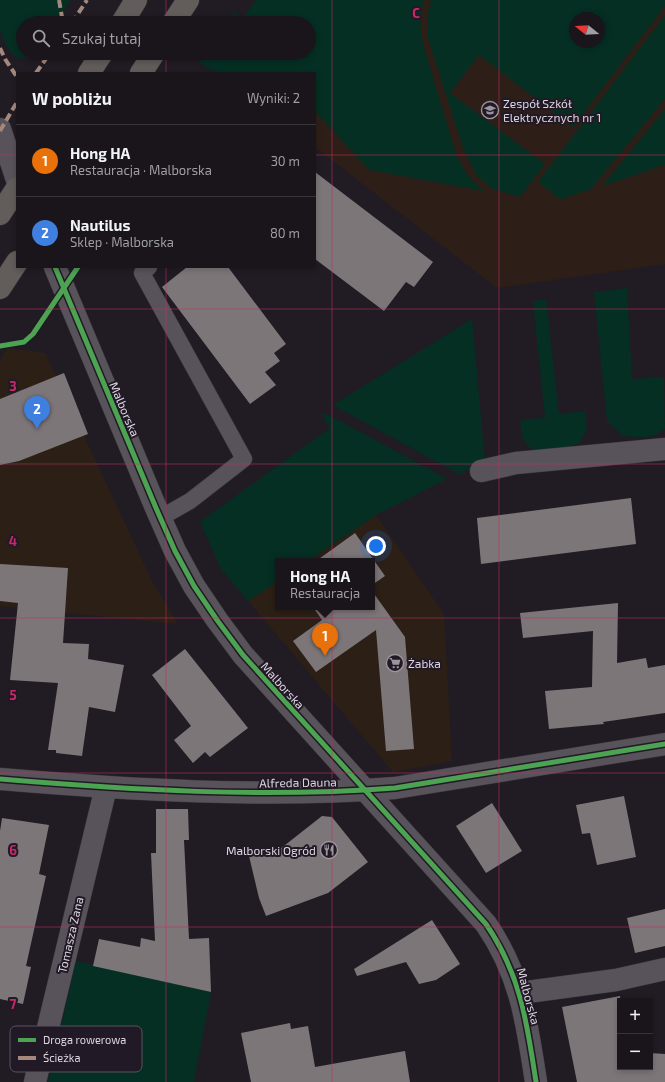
<!DOCTYPE html>
<html lang="pl">
<head>
<meta charset="utf-8">
<style>
	:root { --surface:#19151a; --page:#221e23; --text:#f1f3f6; --muted:#9f9fa2; --line:#373439; --accent:#8c9099 }
	body { margin:0; font-family:"Exo 2",sans-serif; background:var(--page); color:var(--text) }
	.controls { position:absolute; right:12px; bottom:12px; display:grid; overflow:hidden; border-radius:0px; box-shadow:0 2px 6px #0003 }
	.controls button { width:36px; height:36px; display:grid; place-items:center; padding:0; border:0; border-bottom:1px solid var(--line); background:var(--surface); color:var(--text); font:20px sans-serif }
	.compass { position:absolute; left:569px; top:12px; width:36px; height:36px; border-radius:50%; background:var(--surface); box-shadow:0 2px 6px #0003; rotate:288deg }
	.you { position:absolute; left:376px; top:546px; width:14px; height:14px; margin:-10px; border:3px solid #fff; border-radius:50%; background:#1a73e8; box-shadow:0 0 0 6px #1a73e833 }
	.badge { display:grid; place-items:center; width:26px; height:26px; border-radius:50%; background:var(--accent); color:#fff; font-size:13px; font-weight:700 }
	.pin { position:absolute; translate:-50% -33px; filter:drop-shadow(0 1px 2px #0008) }
	.pin::after { content:''; position:absolute; top:21px; width:14px; height:12px; background:inherit; clip-path:polygon(0 0,100% 0,50% 100%) }
	.popup { position:absolute; left:275px; top:558px; width:100px; height:52px; box-sizing:border-box; display:grid; place-content:center; border-radius:0px; background:var(--surface); filter:drop-shadow(0 1px 3px #0005); font-size:13px; white-space:nowrap; color:var(--muted) }
	.popup b { font-size:15px; color:var(--text) }
	.popup::after { content:''; position:absolute; left:50%; top:100%; margin-left:-8px; border:8px solid transparent; border-top-color:var(--surface) }
	.list { margin:0; padding:0; list-style:none }
	h2 { display:flex; justify-content:space-between; align-items:center; height:52px; margin:0; padding:0 16px; font-size:17px }
	h2 small { font-size:13px; font-weight:400; color:var(--muted) }
	.list li { display:grid; grid-template-columns:26px 1fr auto; gap:12px; align-items:center; box-sizing:border-box; height:72px; padding:0 16px; border-top:1px solid var(--line) }
	.list b { display:block; font-size:15px; white-space:nowrap }
	.list p { margin:0; font-size:13px; white-space:nowrap; color:var(--muted) }
	.list em { font-size:13px; font-style:normal; color:var(--muted) }
	.icon { flex:none; width:22px; height:22px; fill:none; stroke:currentColor; stroke-width:2; stroke-linecap:round; stroke-linejoin:round }
	.map { position:relative; flex:none; width:665px; height:1082px; overflow:hidden }
	.search { position:absolute; background:var(--surface); box-shadow:0 2px 6px #0003; left:16px; top:16px; width:300px; height:44px; display:flex; align-items:center; gap:10px; box-sizing:border-box; padding:0 14px; border-radius:22px; color:var(--muted); font-size:15px }
	.panel { position:absolute; background:var(--surface); box-shadow:0 2px 6px #0003; left:16px; top:72px; width:300px; height:196px; border-radius:0px }
	.map>svg:first-child { display:block }
	.commercial { fill:#2c2016 }
	.education { fill:#2d1f18; fill-rule:evenodd }
	.green { fill:#052f22; fill-rule:evenodd }
	.building { fill:#7d7679 }
	.lines { fill:none; stroke-linecap:round; stroke-linejoin:round }
	.service-casing { stroke:#3c393e; stroke-width:17 }
	.minor-casing { stroke:#3c393e; stroke-width:23 }
	.tertiary-casing { stroke:#3c393e; stroke-width:23 }
	.primary-casing { stroke:#3c393e; stroke-width:23 }
	.service { stroke:#58535a; stroke-width:16 }
	.minor { stroke:#58535a; stroke-width:22 }
	.tertiary { stroke:#58535a; stroke-width:22 }
	.primary { stroke:#625c5a; stroke-width:22 }
	.quiet { stroke:#a5887d; stroke-width:4; stroke-dasharray:8 4; stroke-linecap:butt }
	.cycleway-casing { stroke:#221926; stroke-width:8 }
	.cycleway { stroke:#4ca352; stroke-width:5 }
	.grid { fill:none; stroke:#c52b68; stroke-width:1; stroke-opacity:0.55 }
	.labels { text-anchor:middle; dominant-baseline:central; stroke-width:4; stroke-linejoin:round; paint-order:stroke }
	.poi-label { font-size:12px; fill:#ddd7e0; stroke:#221926; text-anchor:start }
	.street-label { font-size:12px; fill:#ddd7e0; stroke:#221926 }
	.key { fill:#221926; stroke:#5a525e; stroke-width:1 }
	.key-label { font-size:11px; fill:#ddd7e0 }
	.grid-label { font-size:13px; text-anchor:middle; font-weight:bold; fill:#c52b68; stroke:#221926; stroke-width:4; stroke-linejoin:round; paint-order:stroke }
</style>
</head>
<body>
<div class="map">
<svg width="665" height="1082" viewBox="0 0 665 1082">
	<rect width="100%" height="100%" fill="#211c23"/>
	<!-- commercial -->
	<g class="commercial">
		<polygon points="8,348 45,353 153,583 178,624 0,606 0,360"/>
		<polygon points="376,515 444,614 452,761 393,772 248,601 278,581 278,607 372,607 372,561 308,561"/>
	</g>
	<!-- education -->
	<path class="education" d="M292 0H665V264L497 288 315 147V73H238L253 53H309V23ZM575 18H599V42H575Z"/>
	<!-- green -->
	<g class="green">
		<path d="M0 0H71L55 23H23V53H34C17 70 3 44 0 29 0 20 0 9 0 0Z"/>
		<path d="M256 0H424L420 19 422 40 445 118 457 157 470 178 484 191 369 170 315 111V73H246C229 69 217 77 200 63L206 53H309V23H226L234 12 243 18Z"/>
		<path d="M431 0H665V6L573 127 479 55 450 93 545 164 520 197 493 189 477 176 464 151 428 38 427 19ZM575 18H599V42H575Z"/>
		<polygon points="665,15 665,99 591,189 562,199 557,198 557,197 538,182"/>
		<polygon points="665,109 665,165 602,186"/>
		<path d="M627 288 632 379 664 377 665 428C655 440 638 437 623 436L607 421 594 292Z"/>
		<path d="M546 299 559 414 585 411 587 428 580 443C564 450 536 459 525 442 521 437 521 427 520 421L545 417 533 301Z"/>
		<polygon points="472,319 485,461 459,474 333,405"/>
		<polygon points="321,414 329,415 447,479 376,515 308,561 278,561 278,581 248,601 221,569 200,522 330,428"/>
		<polygon points="76,961 211,992 194,1082 48,1082"/>
	</g>
	<!-- building -->
	<g class="building">
		<polygon points="315,172 433,262 414,287 406,282 384,311 315,259"/>
		<polygon points="187,267 228,267 286,344 274,353 280,361 265,372 276,385 250,404 162,287"/>
		<polygon points="64,373 88,434 19,461 0,465 0,399"/>
		<polygon points="631,498 636,544 481,564 477,518"/>
		<polygon points="355,533 385,576 372,585 372,561 316,561"/>
		<polygon points="0,564 68,568 63,643 89,644 88,659 124,665 115,712 89,707 82,756 56,753 56,750 48,750 58,683 10,680 18,603 0,601"/>
		<polygon points="372,591 405,637 414,749 386,751 376,630 316,672 293,641 322,620 313,607 372,607"/>
		<polygon points="618,603 617,663 646,658 648,668 665,665 665,713 603,722 604,724 549,729 545,691 592,687 593,631 523,638 520,613"/>
		<polygon points="185,649 248,728 210,757 205,752 193,763 174,740 191,726 152,675"/>
		<polygon points="624,796 636,857 597,865 590,833 582,834 576,805"/>
		<polygon points="492,803 522,851 486,873 456,826"/>
		<polygon points="156,809 188,809 189,840 184,840 189,939 209,938 211,992 93,966 99,939 140,947 141,938 155,941 151,853 156,853"/>
		<polygon points="322,816 332,817 368,862 328,893 266,916 259,898 249,856 280,849"/>
		<polygon points="2,818 49,825 39,874 46,876 26,966 31,967 23,1004 0,999 0,831"/>
		<polygon points="665,909 665,946 635,953 627,918"/>
		<polygon points="432,920 460,964 436,980 419,984 406,962 357,976 354,969"/>
		<polygon points="620,996 620,1067 650,1067 650,1053 665,1054 665,1082 577,1082 562,1007"/>
		<polygon points="290,1023 291,1029 308,1026 315,1067 405,1051 410,1082 251,1082 241,1033"/>
	</g>
	<g class="lines">
		<!-- service casing -->
		<g class="service-casing">
			<polyline id="service" points="149,267 142,273 244,459 190,501 160,518"/>
		</g>
		<!-- minor casing -->
		<g class="minor-casing">
			<g id="minor">
				<polyline points="481,471 516,463 665,449"/>
				<path d="M0 779C131 790 263 798 395 788L665 744"/>
				<polyline points="520,993 616,980 665,969"/>
				<polyline points="35,1082 106,787"/>
			</g>
		</g>
		<!-- tertiary casing -->
		<g class="tertiary-casing">
			<g id="tertiary">
				<polyline points="0,129 17,180"/>
				<path d="M55 267 156 508 175 551 194 586 217 620 243 655 486 924C521 975 527 1023 536 1082"/>
			</g>
		</g>
		<!-- primary casing -->
		<g class="primary-casing">
			<g id="primary">
				<polyline points="122,23 136,0"/>
				<polyline points="173,23 188,0"/>
				<polyline points="89,73 102,53"/>
				<polyline points="141,73 154,53"/>
				<polyline points="0,214 17,188"/>
				<polyline points="0,288 17,262"/>
			</g>
		</g>
		<!-- service -->
		<use href="#service" class="service"/>
		<!-- minor -->
		<use href="#minor" class="minor"/>
		<!-- tertiary -->
		<use href="#tertiary" class="tertiary"/>
		<!-- primary -->
		<use href="#primary" class="primary"/>
		<!-- quiet -->
		<g class="quiet">
			<polyline points="59,0 63,23"/>
			<polyline points="72,23 87,0"/>
			<polyline points="0,48 5,59 17,77"/>
			<polyline points="36,73 50,53"/>
			<polyline points="0,131 17,102"/>
		</g>
		<!-- cycleway casing -->
		<g class="cycleway-casing">
			<g id="cycleway">
				<path d="M55 267 156 508 175 551 194 586 217 620 243 655 486 924C521 975 527 1023 536 1082"/>
				<polyline points="0,346 24,342 33,334 78,267"/>
				<path d="M0 779C131 790 263 798 395 788L665 744"/>
			</g>
		</g>
		<!-- cycleway -->
		<use href="#cycleway" class="cycleway"/>
	</g>
	<!-- grid -->
	<path class="grid" d="M166 0V23M332 0V1082M499 0V1082M166 53V73M0 155H17M315 155H665M166 267V1082M0 309H665M0 464H665M0 618H665M0 773H665M0 927H665"/>
	<!-- icons -->
	<defs>
		<g id="school-ring" transform="scale(0.9)"><circle r="9.5" fill="#221926" stroke="#9b969e" stroke-width="1.5"/><path d="M0-5L7-2L0 1L-7-2ZM-4 1L0 2.5L4 1V4Q0 6-4 4Z" fill="#9b969e"/></g>
		<g id="supermarket-ring" transform="scale(0.9)"><circle r="9.5" fill="#221926" stroke="#9b969e" stroke-width="1.5"/><path d="M-6-5.5h2.5l.6 2H6L4.5 2H-2.5L-4.4-4H-6ZM-1.5 3.2a1.3 1.3 0 1 0 .1 0ZM3 3.2a1.3 1.3 0 1 0 .1 0Z" fill="#9b969e"/></g>
		<g id="restaurant-ring" transform="scale(0.9)"><circle r="9.5" fill="#221926" stroke="#9b969e" stroke-width="1.5"/><path d="M-5-6h1v4h1v-4h1v4h1v-4h1v5L-1.5 .5V6h-2V.5L-5-1ZM5-6V6H3V1.5H1.5Q1.5-4 5-6Z" fill="#9b969e"/></g>
	</defs>
	<g fill-rule="evenodd">
		<use href="#school-ring" x="490" y="110"/>
		<use href="#supermarket-ring" x="395" y="663"/>
		<use href="#restaurant-ring" x="329" y="850"/>
	</g>
	<g class="labels">
		<!-- poi labels -->
		<g class="poi-label">
			<text x="503" y="103">Zespół Szkół<tspan x="503" dy="14">Elektrycznych nr 1</tspan></text>
			<text x="408" y="663">Żabka</text>
			<text x="316" y="850" text-anchor="end">Malborski Ogród</text>
		</g>
		<!-- street labels -->
		<g class="street-label">
			<text transform="translate(125 409) rotate(67)">Malborska</text>
			<text transform="translate(283 685) rotate(48)">Malborska</text>
			<text transform="translate(298 782) rotate(-1)">Alfreda Dauna</text>
			<text transform="translate(70 935) rotate(-77)">Tomasza Zana</text>
			<text transform="translate(529 996) rotate(75)">Malborska</text>
		</g>
	</g>
	<!-- legend -->
	<rect x="10" y="1026" width="132" height="46" rx="6" class="key"/>
	<rect x="18" y="1038" width="18" height="4" fill="#4ca352"/>
	<rect x="18" y="1056" width="18" height="4" fill="#a5887d"/>
	<g class="key-label">
		<text x="43" y="1044">Droga rowerowa</text>
		<text x="43" y="1062">Ścieżka</text>
	</g>
	<g class="grid-label">
		<text x="416" y="18">C</text>
		<text x="13" y="391">3</text>
		<text x="13" y="546">4</text>
		<text x="13" y="700">5</text>
		<text x="13" y="855">6</text>
		<text x="13" y="1009">7</text>
	</g>
</svg>
<div class="controls">
<button>+</button>
<button>−</button>
</div>
<svg class="compass" viewBox="-18 -18 36 36"><path d="M0-13l5 13h-10z" fill="#e53935"/><path d="M0 13l5-13h-10z" fill="#9f9fa2"/></svg>
<div class="you"></div>
<div class="pin badge" style="left:325px;top:656px;background:#e8710a">1</div>
<div class="popup"><b>Hong HA</b>Restauracja</div>
<div class="pin badge" style="left:37px;top:429px;background:#3f7fe0">2</div>
<div class="search"><svg class="icon" aria-label="search" viewBox="0 0 24 24"><circle cx="10" cy="10" r="6"/><path d="M15 15l6 6"/></svg>Szukaj tutaj</div>
<section class="panel">
<h2>W pobliżu<small>Wyniki: 2</small></h2>
<ul class="list">
<li><span class="badge" style="background:#e8710a">1</span><div><b>Hong HA</b><p>Restauracja · Malborska</p></div><em>30 m</em></li>
<li><span class="badge" style="background:#3f7fe0">2</span><div><b>Nautilus</b><p>Sklep · Malborska</p></div><em>80 m</em></li>
</ul>
</section>
</div>
</body>
</html>
